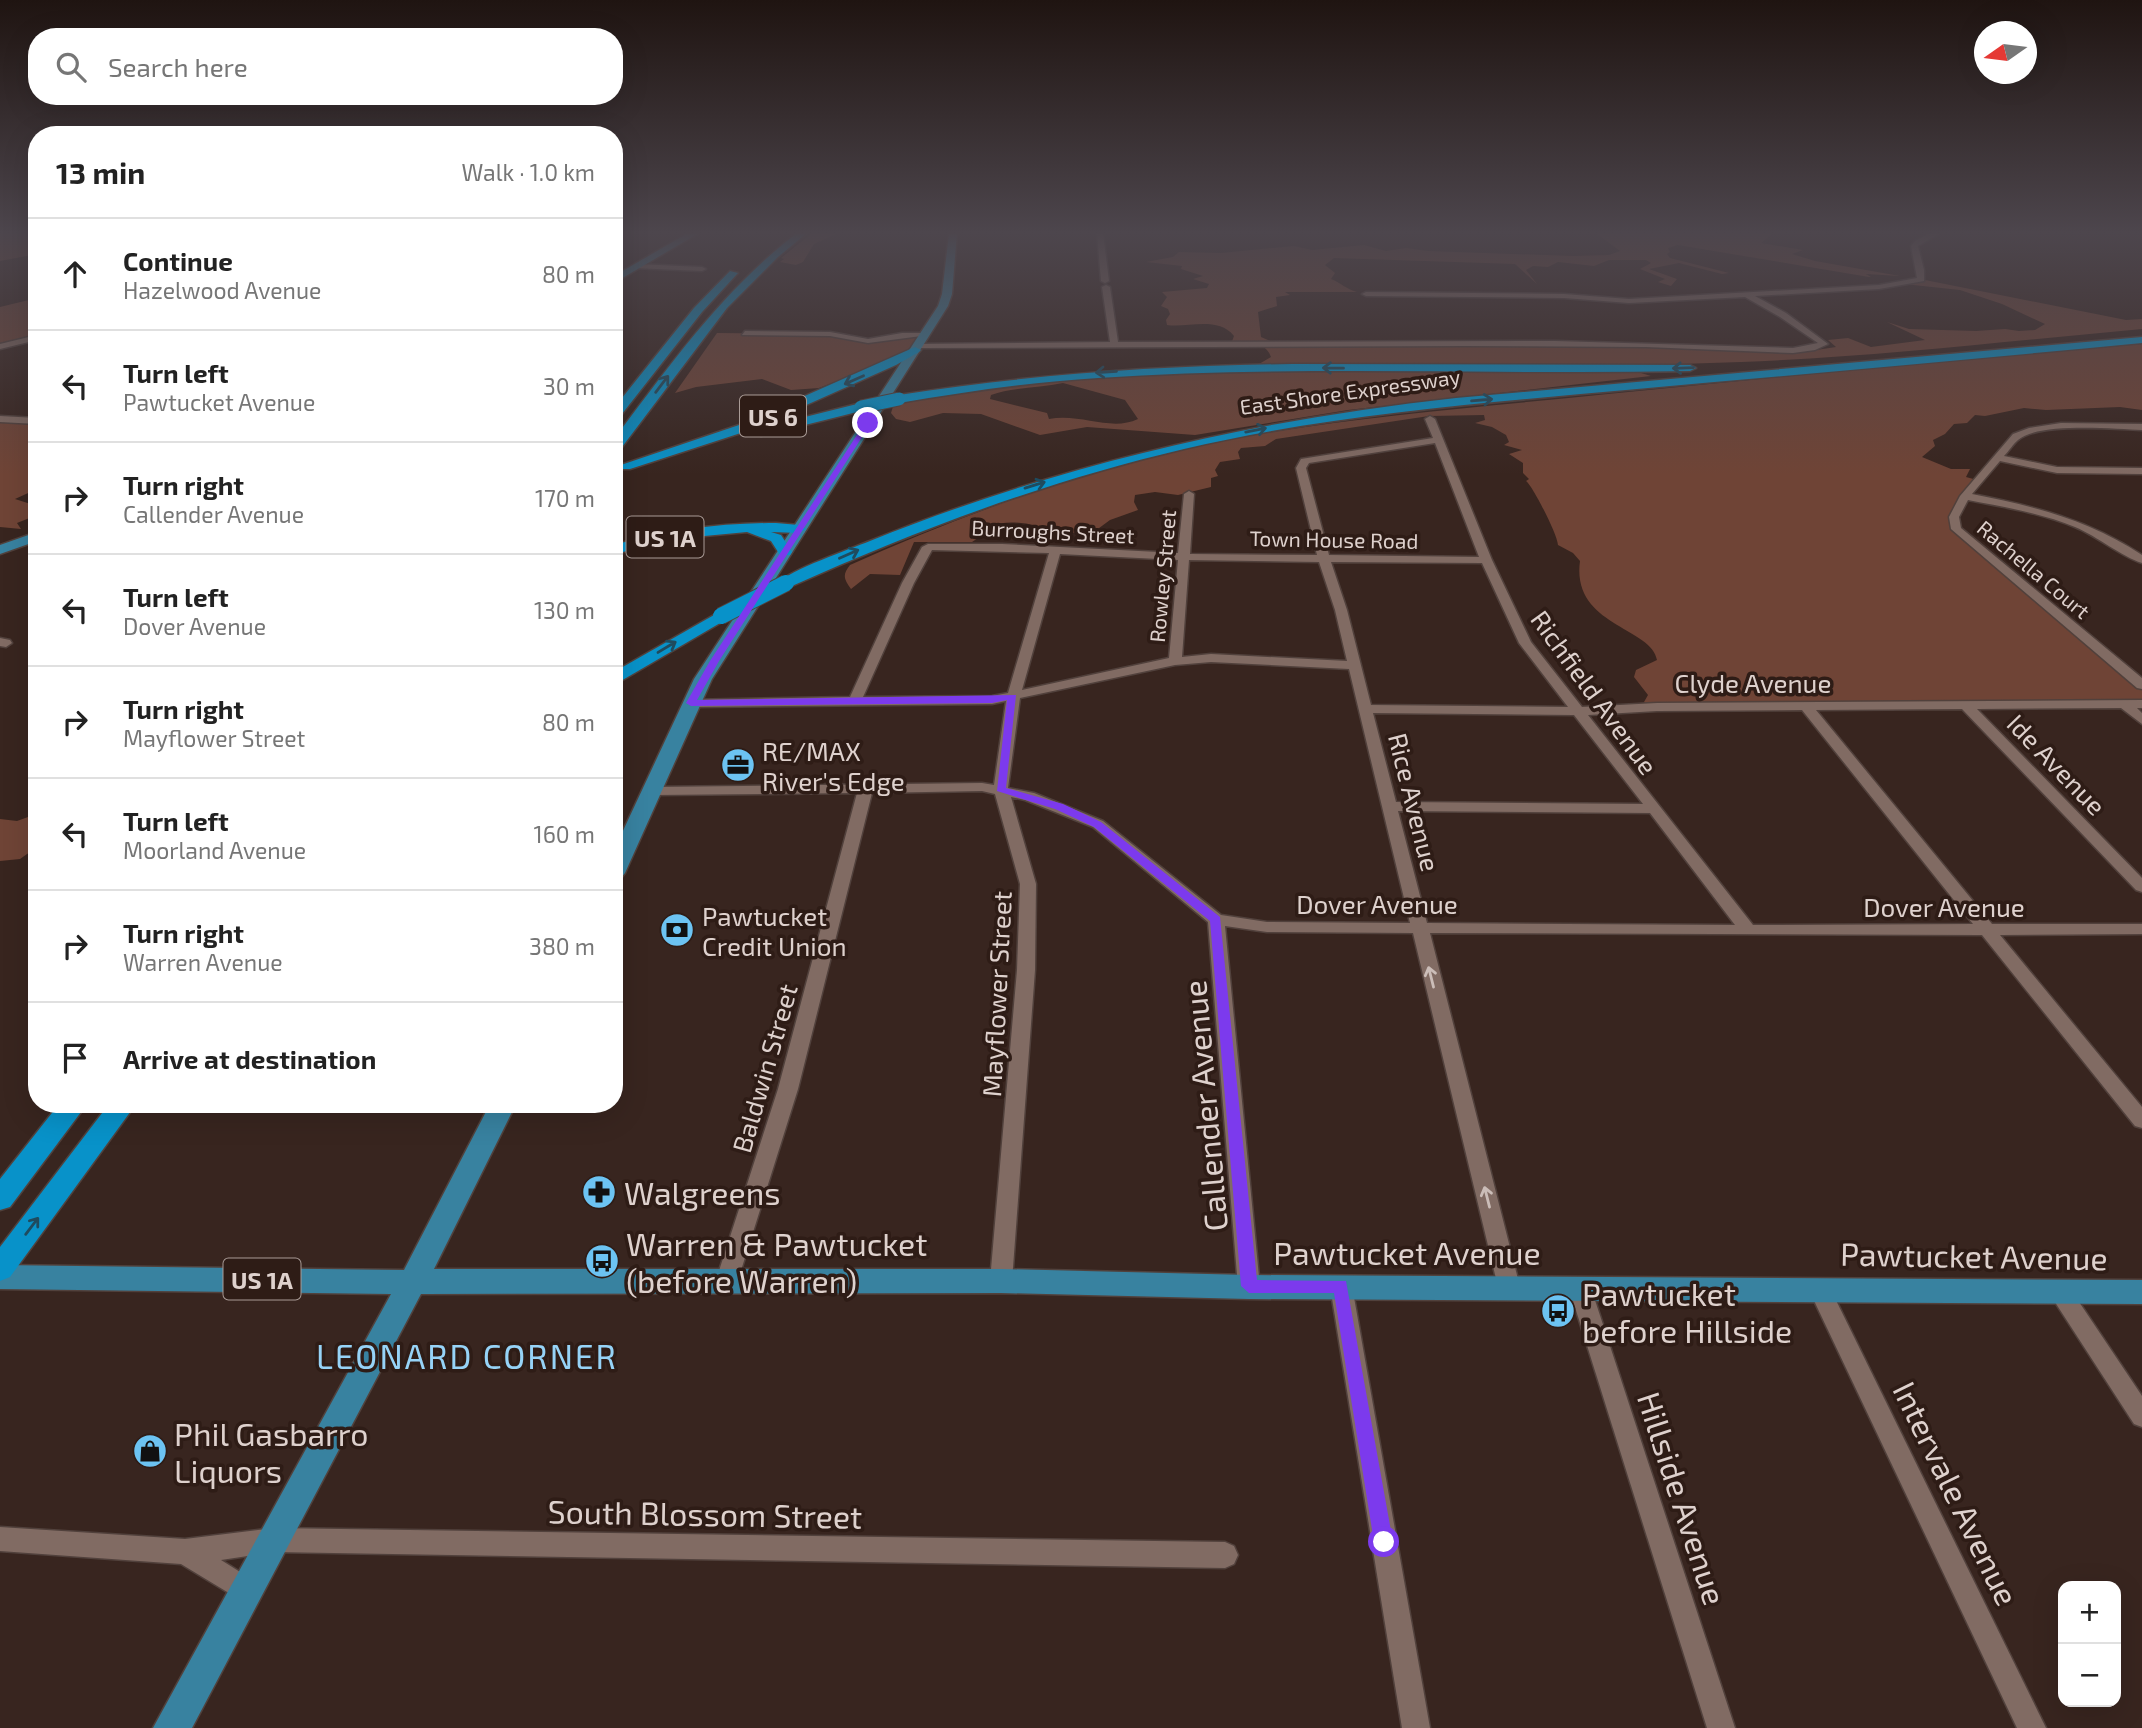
<!DOCTYPE html>
<html lang="en">
<head>
<meta charset="utf-8">
<style>
	:root { --surface:#fff; --page:#f6f6f6; --text:#222; --muted:#767676; --line:#e0e0e0 }
	body { margin:0; font-family:"Exo 2",sans-serif; background:var(--page); color:var(--text) }
	.controls { position:absolute; right:21px; bottom:21px; display:grid; overflow:hidden; border-radius:14px; box-shadow:0 7px 28px #0002 }
	.controls button { width:63px; height:63px; display:grid; place-items:center; padding:0; border:0; border-bottom:2px solid var(--line); background:var(--surface); color:var(--text); font:35px sans-serif }
	.compass { position:absolute; left:1974px; top:21px; width:63px; height:63px; border-radius:50%; background:var(--surface); box-shadow:0 7px 28px #0002; rotate:256deg }
	.stop { position:absolute; width:21px; height:21px; margin:-16px; border:5px solid #7c3aed; border-radius:50%; background:#fff }
	.stop.end { background:#7c3aed; border-color:#fff; box-shadow:0 2px 7px #0008 }
	.list { margin:0; padding:0; list-style:none }
	h2 { display:flex; justify-content:space-between; align-items:center; height:91px; margin:0; padding:0 28px; font-size:30px }
	h2 small { font-size:23px; font-weight:400; color:var(--muted) }
	.list li { display:grid; grid-template-columns:46px 1fr auto; gap:21px; align-items:center; box-sizing:border-box; height:112px; padding:0 28px; border-top:2px solid var(--line) }
	.list b { display:block; font-size:26px; white-space:nowrap }
	.list p { margin:0; font-size:23px; white-space:nowrap; color:var(--muted) }
	.list em { font-size:23px; font-style:normal; color:var(--muted) }
	.icon { flex:none; width:38px; height:38px; fill:none; stroke:currentColor; stroke-width:2; stroke-linecap:round; stroke-linejoin:round }
	.map { position:relative; flex:none; width:2142px; height:1728px; overflow:hidden }
	.search { position:absolute; background:var(--surface); box-shadow:0 7px 28px #0002; left:28px; top:28px; width:595px; height:77px; display:flex; align-items:center; gap:18px; box-sizing:border-box; padding:0 24px; border-radius:28px; color:var(--muted); font-size:26px }
	.panel { position:absolute; background:var(--surface); box-shadow:0 7px 28px #0002; left:28px; top:126px; width:595px; height:987px; border-radius:28px }
	.map>svg:first-child { display:block }
	.green { fill:#6f4436; fill-rule:evenodd }
	.lines { fill:none; stroke-linecap:round; stroke-linejoin:round }
	.minor-casing { stroke:#51413c; stroke-width:3 }
	.major-casing { stroke:#51413c; stroke-width:3 }
	.highway-casing { stroke:#51413c; stroke-width:3 }
	.minor { fill:#816b63; fill-rule:evenodd }
	.major { fill:#3882a0; fill-rule:evenodd }
	.highway { fill:#0892c9; fill-rule:evenodd }
	.highway-bridge-far1-casing { stroke:#51413c; stroke-width:15; stroke-linecap:butt }
	.highway-bridge-casing { stroke:#51413c; stroke-width:18; stroke-linecap:butt }
	.highway-bridge-far1 { stroke:#0892c9; stroke-width:13 }
	.highway-bridge { stroke:#0892c9; stroke-width:16 }
	.oneway { stroke:#1f4b5e }
	.oneway2 { stroke:#cbbdb8 }
	.route { fill:#7c3aed }
	.labels { text-anchor:middle; dominant-baseline:central; stroke-width:7; stroke-linejoin:round; paint-order:stroke }
	.far-street-label { font-size:21px; fill:#ded1cd; stroke:#2e1c16 }
	.shield { fill:#2e1c16; stroke:#a99b96; stroke-width:2 }
	.shield-label { font-size:24px; font-weight:bold; fill:#ded1cd }
	.street-label { font-size:26px; fill:#ded1cd; stroke:#2e1c16 }
	.poi-label { font-size:26px; fill:#ded1cd; stroke:#2e1c16; text-anchor:start }
	.near-street-label { font-size:32px; fill:#ded1cd; stroke:#2e1c16 }
	.near-poi-label { font-size:32px; fill:#ded1cd; stroke:#2e1c16; text-anchor:start }
	.near-neighbourhood-label { font-size:33px; letter-spacing:2px; fill:#96d3f7; stroke:#2e1c16 }
</style>
</head>
<body>
<div class="map">
<svg width="2142" height="1728" viewBox="0 0 2142 1728">
	<rect width="100%" height="100%" fill="#38251f"/>
	<!-- green -->
	<g class="green">
		<polygon points="0,233 37,233 37,254 0,261"/>
		<polygon points="812,233 836,234 814,244 803,262 796,265 780,262 784,259 781,258"/>
		<path d="M1596 233H1773L1761 243 1803 250 1792 254 1815 261 1900 276 1866 274 1871 277H1869L1678 245 1668 248 1670 252 1667 254 1670 258 1729 273 1722 274 1679 263 1649 269 1677 279 1671 286 1658 282 1665 279 1640 269 1651 263 1646 260H1609L1594 266 1558 262 1548 267 1533 266 1526 270 1537 284 1515 264 1334 258 1325 265 1335 273 1331 279C1341 283 1346 289 1357 292H1285L1290 295 1276 297 1277 306 1258 312 1261 337 1277 344 1643 345 1790 354 1836 347 1828 340 1848 338 1871 347 1925 340 1887 322 1909 329 1976 331 2005 329 2019 331 2035 330 2045 324 2002 304 1960 290 1904 284 1920 279 2126 320 2142 319V329C2009 341 1875 357 1741 362 1581 368 1420 365 1259 364L1271 357C1265 340 1247 344 1231 344L1234 336C1218 316 1188 328 1167 325L1166 320 1170 314 1168 309 1161 306 1167 297 1162 292 1207 288 1209 284 1193 279 1203 276 1181 269 1182 266 1146 262 1173 257 1179 252 1221 253 1294 246 1312 250 1364 245 1386 251 1406 248 1428 251 1573 256 1609 255 1620 251Z"/>
		<polygon points="37,298 37,337 4,346 0,343 0,307"/>
		<polygon points="717,333 829,334 868,341 926,335 917,350 819,388 791,390 762,379 696,387 675,393"/>
		<path d="M2142 344V410L2120 407 2046 410 2024 408 1985 416 1975 415 1967 423 1954 424 1945 434 1933 440 1935 446 1922 457 1951 469H1970L1966 477 1977 480 1951 529 2142 686V705L1652 708 1644 702 1648 695 1634 677 1636 670 1657 660C1652 627 1571 626 1580 561L1573 553 1558 545C1557 533 1532 485 1526 481L1529 479 1523 473V463L1509 454 1522 450 1504 445 1509 442 1506 435 1492 427 1475 423 1485 420 1484 415 1429 416 1276 439 1265 446 1241 448 1238 452 1240 459 1220 462 1215 470 1218 476 1211 478V487L1178 495 1155 492 1135 495 1134 502 1138 510 1110 520 1091 534 1076 532 1053 539 1051 532C1034 521 991 517 977 534L978 538 972 542H914L900 575 870 574 851 589C844 579 842 575 850 565 981 506 1124 456 1266 433 1379 414 1494 406 1608 394 1786 376 1964 359 2142 344Z"/>
		<path d="M1302 370 1616 372 1641 373 1651 376 1348 410 1195 435 1087 427 1040 435 981 414 943 413 910 422 896 419 891 413 894 403 1002 385 1127 373ZM1063 383 1125 400 1138 419C1111 432 1081 413 1049 419L1047 413 990 399 991 395C1013 387 1040 388 1063 383Z"/>
		<polygon points="0,420 37,421 37,489 15,499 37,506 37,515 17,523 21,529 0,527"/>
		<polygon points="28,817 37,817 37,847 20,859 0,861 0,819 17,821"/>
	</g>
	<g class="lines">
		<!-- minor casing -->
		<g class="minor-casing">
			<g id="minor">
				<polygon points="1097,233 1103,233 1109,281 1105,283 1101,281"/>
				<polygon points="1930,233 1940,233 1918,246 1924,270 1924,281 1879,289 1755,296 1786,313 1828,344 1815,350 1793,353 1646,347 1464,346 918,348 914,346 918,344 1110,342 1102,287 1106,285 1110,287 1118,342 1555,341 1793,348 1818,343 1780,317 1745,297 1629,303 1564,298 1366,296 1362,294 1366,292 1564,294 1629,299 1879,285 1917,278 1911,246 1915,241"/>
				<polygon points="637,264 702,267 706,269 702,271 634,268"/>
				<polygon points="745,331 830,332 868,339 902,333 925,333 929,335 868,343 830,336 742,335"/>
				<polygon points="37,335 37,340 0,349 0,344"/>
				<polygon points="0,416 37,418 37,424 0,422"/>
				<path d="M1430 416 1435 419 1492 560 1531 642 1582 707 1657 703 2142 700V708H2137L2142 713V724L2121 708 1977 709 2142 878V892L2136 890 1962 709 1816 710 1992 924H2142V934L2000 935 2142 1107V1128L2135 1126 1982 935 1430 933 1520 1287 1517 1293 1509 1296 1501 1293 1498 1287 1413 933 1267 932 1225 926 1260 1287 1257 1293 1249 1296 1241 1293 1238 1287 1208 922 1093 827 1025 800 1011 797 1036 884 1035 970 1012 1281 1009 1287 1001 1290 993 1287 990 1281 1017 970 1020 884 995 794 982 791 872 793 798 1089 738 1280 735 1286 727 1289 719 1286 716 1280 778 1089 857 793 654 795 647 791 654 787 982 783 994 785 1006 701 992 704 691 707 684 703 686 700 850 697 902 583 922 547 928 544H1002L1178 553 1184 494 1189 491 1194 494 1190 554 1317 555 1296 468 1301 459 1433 438 1425 419ZM1435 443 1479 557 1329 555 1306 468 1309 463ZM932 550 1049 553 1008 693 992 696 863 697 914 583ZM1060 554 1178 560 1169 658 1022 690ZM1189 560 1319 562 1335 610 1347 661 1211 654 1182 657ZM1331 562 1482 563 1519 643 1568 707 1371 705 1347 610ZM1211 662 1349 669 1410 923 1267 922 1221 915 1103 821 1034 793 1008 788 1020 698 1175 665ZM1802 710 1973 924 1753 925 1588 715 1657 711ZM1373 713 1574 715 1643 804 1396 802ZM1398 811 1650 813 1735 925 1427 923Z"/>
				<path d="M2061 423 2142 424V430C2114 429 2039 422 2018 440 2013 444 2009 451 2004 456L2057 467 2142 468V474L2057 473 2000 461 1972 494C2034 506 2089 520 2142 555V563C2122 557 2097 536 2075 527 2041 513 2004 507 1968 500L1959 517 1961 528 2142 678V689L2137 688 1951 529 1949 517 1960 496 2013 434 2029 428Z"/>
				<polygon points="0,638 10,640 12,643 6,647 0,646"/>
				<polygon points="1341,1277 1349,1280 1352,1286 1430,1728 1402,1728 1330,1286 1333,1280"/>
				<polygon points="1580,1279 1588,1282 1591,1288 1735,1728 1707,1728 1569,1288 1572,1282"/>
				<polygon points="1819,1279 1827,1282 2046,1728 2017,1728 1808,1288 1811,1282"/>
				<polygon points="2059,1281 2067,1284 2142,1396 2142,1427 2134,1424 2051,1296 2048,1290 2051,1284"/>
				<polygon points="0,1527 185,1539 274,1528 1225,1542 1234,1546 1238,1555 1234,1564 1225,1568 274,1552 221,1560 256,1582 260,1591 256,1600 247,1604 181,1564 0,1551"/>
			</g>
		</g>
		<!-- major casing -->
		<g class="major-casing">
			<g id="major">
				<polygon points="688,233 699,233 614,283 614,276"/>
				<polygon points="949,233 957,233 952,294 948,306 712,679 625,873 621,878 614,879 614,850 694,679 938,306 942,294"/>
				<polygon points="37,532 37,541 0,554 0,545"/>
				<polygon points="490,1104 516,1104 434,1269 1001,1269 1249,1275 2142,1280 2142,1304 1249,1299 1001,1293 421,1294 192,1728 153,1728 391,1294 0,1289 0,1265 404,1270"/>
			</g>
		</g>
		<!-- highway casing -->
		<g class="highway-casing">
			<g id="highway">
				<path d="M797 233H807L778 257 727 308 619 451 614 452V439C670 365 723 290 797 233Z"/>
				<polygon points="730,271 738,273 702,312 618,419 614,420 614,408 694,308"/>
				<path d="M2142 337V343C1974 359 1806 374 1637 389 1485 403 1333 414 1184 449 1048 481 919 529 792 586H780L778 583C790 570 850 549 870 541 1058 465 1254 420 1456 398Z"/>
				<polygon points="915,347 921,350 919,352 896,365 750,430 630,469 620,469 618,466 742,424"/>
				<path d="M1293 364 1690 365 1696 368 1690 371C1493 375 1295 365 1098 378 1031 382 965 392 899 403L893 399 899 395C1033 374 1158 366 1293 364Z"/>
				<polygon points="861,403 865,404 865,410 761,436 755,432 757,429"/>
				<path d="M776 523 799 525 806 529 799 533 771 532 781 535 792 552 790 555H780L771 541 747 532 683 538 614 554V545C667 530 720 523 776 523Z"/>
				<polygon points="721,611 727,613 729,616 727,619 614,685 614,672"/>
				<polygon points="59,1104 87,1104 10,1207 0,1210 0,1179"/>
				<polygon points="109,1104 136,1104 10,1277 0,1281 0,1247"/>
			</g>
		</g>
		<!-- minor -->
		<use href="#minor" class="minor"/>
		<!-- major -->
		<use href="#major" class="major"/>
		<!-- highway -->
		<use href="#highway" class="highway"/>
		<!-- highway-bridge-far1 casing -->
		<g class="highway-bridge-far1-casing">
			<polyline id="highway-bridge-far1" points="861,407 899,399"/>
		</g>
		<!-- highway-bridge casing -->
		<g class="highway-bridge-casing">
			<polyline id="highway-bridge" points="721,616 786,583"/>
		</g>
		<!-- highway-bridge-far1 -->
		<use href="#highway-bridge-far1" class="highway-bridge-far1"/>
		<!-- highway-bridge -->
		<use href="#highway-bridge" class="highway-bridge"/>
	</g>
	<!-- one-way arrows -->
	<defs><path id="oneway-shaft" d="M-6 0H5M1.5-3L5.5 0L1.5 3" fill="none" stroke-width="1.6" stroke-linecap="round" stroke-linejoin="round" transform="scale(1.75)"/></defs>
	<g class="oneway">
		<use href="#oneway-shaft" transform="translate(1333 368) rotate(-179)"/>
		<use href="#oneway-shaft" transform="translate(1683 368) rotate(178)"/>
		<use href="#oneway-shaft" transform="translate(1106 372) rotate(176)"/>
		<use href="#oneway-shaft" transform="translate(854 380) rotate(156)"/>
		<use href="#oneway-shaft" transform="translate(662 384) rotate(-53)"/>
		<use href="#oneway-shaft" transform="translate(1482 400) rotate(-5)"/>
		<use href="#oneway-shaft" transform="translate(1256 430) rotate(-11)"/>
		<use href="#oneway-shaft" transform="translate(1035 485) rotate(-17)"/>
		<use href="#oneway-shaft" transform="translate(849 554) rotate(-24)"/>
		<use href="#oneway-shaft" transform="translate(667 647) rotate(-31)"/>
		<use href="#oneway-shaft" transform="translate(32 1226) rotate(-53)"/>
	</g>
	<g class="oneway2">
		<use href="#oneway-shaft" transform="translate(1431 977) rotate(-104)"/>
		<use href="#oneway-shaft" transform="translate(1487 1197) rotate(-104)"/>
	</g>
	<!-- sky -->
	<linearGradient id="sky" x2="0" y2="1"><stop stop-color="#1f1411"/><stop offset="0.49" stop-color="#4d464d"/><stop offset="1" stop-color="#4d464d" stop-opacity="0"/></linearGradient>
	<rect width="2142" height="475" fill="url(#sky)"/>
	<!-- route -->
	<polygon class="route" points="866,421 871,423 719,661 697,700 1016,695 1006,788 1063,804 1101,822 1220,917 1257,1280 1346,1281 1393,1542 1390,1549 1384,1551 1377,1549 1374,1542 1334,1293 1249,1293 1241,1286 1210,921 1094,827 1055,809 997,791 1007,700 992,703 691,706 686,703 710,661"/>
	<!-- icons -->
	<defs>
		<g id="office-disc" transform="scale(1.75)"><circle r="9.5" fill="#6cc3f2" stroke="#2e1c16"/><path d="M-6-3h4V-5.5h4V-3h4V5H-6ZM-1-4.5V-3h2v-1.5ZM-6 0V1H6V0Z" fill="#111"/></g>
		<g id="bank-disc" transform="scale(1.75)"><circle r="9.5" fill="#6cc3f2" stroke="#2e1c16"/><path d="M-6-4H6V4H-6ZM0-2.3a2.3 2.3 0 1 0 0 4.6a2.3 2.3 0 1 0 0-4.6Z" fill="#111"/></g>
		<g id="pharmacy-disc" transform="scale(1.75)"><circle r="9.5" fill="#6cc3f2" stroke="#2e1c16"/><path d="M-2-6h4v4h4v4h-4v4h-4v-4h-4v-4h4Z" fill="#111"/></g>
		<g id="bus-disc" transform="scale(1.75)"><circle r="9.5" fill="#6cc3f2" stroke="#2e1c16"/><path d="M-5-6H5V4H4V6H2V4H-2V6H-4V4H-5ZM-3.5-4V0h7V-4ZM-3.5 1.2v1.5H-2V1.2ZM2 1.2v1.5H3.5V1.2Z" fill="#111"/></g>
		<g id="shop-disc" transform="scale(1.75)"><circle r="9.5" fill="#6cc3f2" stroke="#2e1c16"/><path d="M-5-2.5h2.3a2.7 3.5 0 0 1 5.4 0H5L5.5 6h-11ZM-1.5-2.5h3a1.5 2.3 0 0 0-3 0Z" fill="#111"/></g>
	</defs>
	<g fill-rule="evenodd">
		<use href="#office-disc" x="738" y="765"/>
		<use href="#bank-disc" x="677" y="930"/>
		<use href="#pharmacy-disc" x="599" y="1192"/>
		<use href="#bus-disc" x="602" y="1261"/>
		<use href="#bus-disc" x="1558" y="1311"/>
		<use href="#shop-disc" x="150" y="1451"/>
	</g>
	<g class="labels">
		<!-- far-street labels -->
		<g class="far-street-label">
			<text transform="translate(1350 391) rotate(-8)">East Shore Expressway</text>
			<text transform="translate(1053 531) rotate(3)">Burroughs Street</text>
			<text transform="translate(1334 539) rotate(1)">Town House Road</text>
			<text transform="translate(2034 569) rotate(40)">Rachella Court</text>
			<text transform="translate(1162 576) rotate(-85)">Rowley Street</text>
		</g>
		<!-- shield labels -->
		<g class="shield">
			<rect x="740" y="395.5" width="66" height="41" rx="5"/>
			<rect x="626.5" y="516.5" width="77" height="41" rx="5"/>
			<rect x="223.5" y="1258.5" width="77" height="41" rx="5"/>
		</g>
		<g class="shield-label">
			<text x="773" y="416">US 6</text>
			<text x="665" y="537">US 1A</text>
			<text x="262" y="1279">US 1A</text>
		</g>
		<!-- street labels -->
		<g class="street-label">
			<text x="1753" y="682">Clyde Avenue</text>
			<text transform="translate(1595 692) rotate(54)">Richfield Avenue</text>
			<text transform="translate(2057 764) rotate(46)">Ide Avenue</text>
			<text transform="translate(1415 802) rotate(76)">Rice Avenue</text>
			<text x="1377" y="903">Dover Avenue</text>
			<text x="1944" y="906">Dover Avenue</text>
			<text transform="translate(996 994) rotate(-87)">Mayflower Street</text>
			<text transform="translate(764 1068) rotate(-74)">Baldwin Street</text>
		</g>
		<!-- poi labels -->
		<g class="poi-label">
			<text x="762" y="750">RE/MAX<tspan x="762" dy="30">River's Edge</tspan></text>
			<text x="702" y="915">Pawtucket<tspan x="702" dy="30">Credit Union</tspan></text>
		</g>
		<!-- near-street labels -->
		<g class="near-street-label">
			<text transform="translate(1204 1106) rotate(-95)">Callender Avenue</text>
			<text x="1407" y="1252">Pawtucket Avenue</text>
			<text transform="translate(1974 1255) rotate(1)">Pawtucket Avenue</text>
			<text transform="translate(1957 1493) rotate(64)">Intervale Avenue</text>
			<text transform="translate(1683 1498) rotate(72)">Hillside Avenue</text>
			<text transform="translate(705 1513) rotate(1)">South Blossom Street</text>
		</g>
		<!-- near-poi labels -->
		<g class="near-poi-label">
			<text x="624" y="1192">Walgreens</text>
			<text x="626" y="1243">Warren &amp; Pawtucket<tspan x="626" dy="37">(before Warren)</tspan></text>
			<text x="1582" y="1293">Pawtucket<tspan x="1582" dy="37">before Hillside</tspan></text>
			<text x="174" y="1433">Phil Gasbarro<tspan x="174" dy="37">Liquors</tspan></text>
		</g>
		<!-- near-neighbourhood labels -->
		<g class="near-neighbourhood-label">
			<text x="467" y="1356">LEONARD CORNER</text>
		</g>
	</g>
</svg>
<div class="controls">
<button>+</button>
<button>−</button>
</div>
<svg class="compass" viewBox="-18 -18 36 36"><path d="M0-13l5 13h-10z" fill="#e53935"/><path d="M0 13l5-13h-10z" fill="#767676"/></svg>
<div class="stop" style="left:1384px;top:1542px"></div>
<div class="stop end" style="left:868px;top:423px"></div>
<div class="search"><svg class="icon" aria-label="search" viewBox="0 0 24 24"><circle cx="10" cy="10" r="6"/><path d="M15 15l6 6"/></svg>Search here</div>
<section class="panel">
<h2>13 min<small>Walk · 1.0 km</small></h2>
<ul class="list">
<li><svg class="icon" aria-label="ahead" viewBox="0 0 24 24"><path d="M12 20V5M6 11l6-6 6 6"/></svg><div><b>Continue</b><p>Hazelwood Avenue</p></div><em>80 m</em></li>
<li><svg class="icon" aria-label="left" viewBox="0 0 24 24"><path d="M17 20v-9H6M10 6l-5 5 5 5"/></svg><div><b>Turn left</b><p>Pawtucket Avenue</p></div><em>30 m</em></li>
<li><svg class="icon" aria-label="right" viewBox="0 0 24 24"><path d="M7 20v-9h11M14 6l5 5-5 5"/></svg><div><b>Turn right</b><p>Callender Avenue</p></div><em>170 m</em></li>
<li><svg class="icon" aria-label="left" viewBox="0 0 24 24"><path d="M17 20v-9H6M10 6l-5 5 5 5"/></svg><div><b>Turn left</b><p>Dover Avenue</p></div><em>130 m</em></li>
<li><svg class="icon" aria-label="right" viewBox="0 0 24 24"><path d="M7 20v-9h11M14 6l5 5-5 5"/></svg><div><b>Turn right</b><p>Mayflower Street</p></div><em>80 m</em></li>
<li><svg class="icon" aria-label="left" viewBox="0 0 24 24"><path d="M17 20v-9H6M10 6l-5 5 5 5"/></svg><div><b>Turn left</b><p>Moorland Avenue</p></div><em>160 m</em></li>
<li><svg class="icon" aria-label="right" viewBox="0 0 24 24"><path d="M7 20v-9h11M14 6l5 5-5 5"/></svg><div><b>Turn right</b><p>Warren Avenue</p></div><em>380 m</em></li>
<li><svg class="icon" aria-label="arrive" viewBox="0 0 24 24"><path d="M6 21V4h12l-3 4 3 4H6"/></svg><div><b>Arrive at destination</b></div></li>
</ul>
</section>
</div>
</body>
</html>
